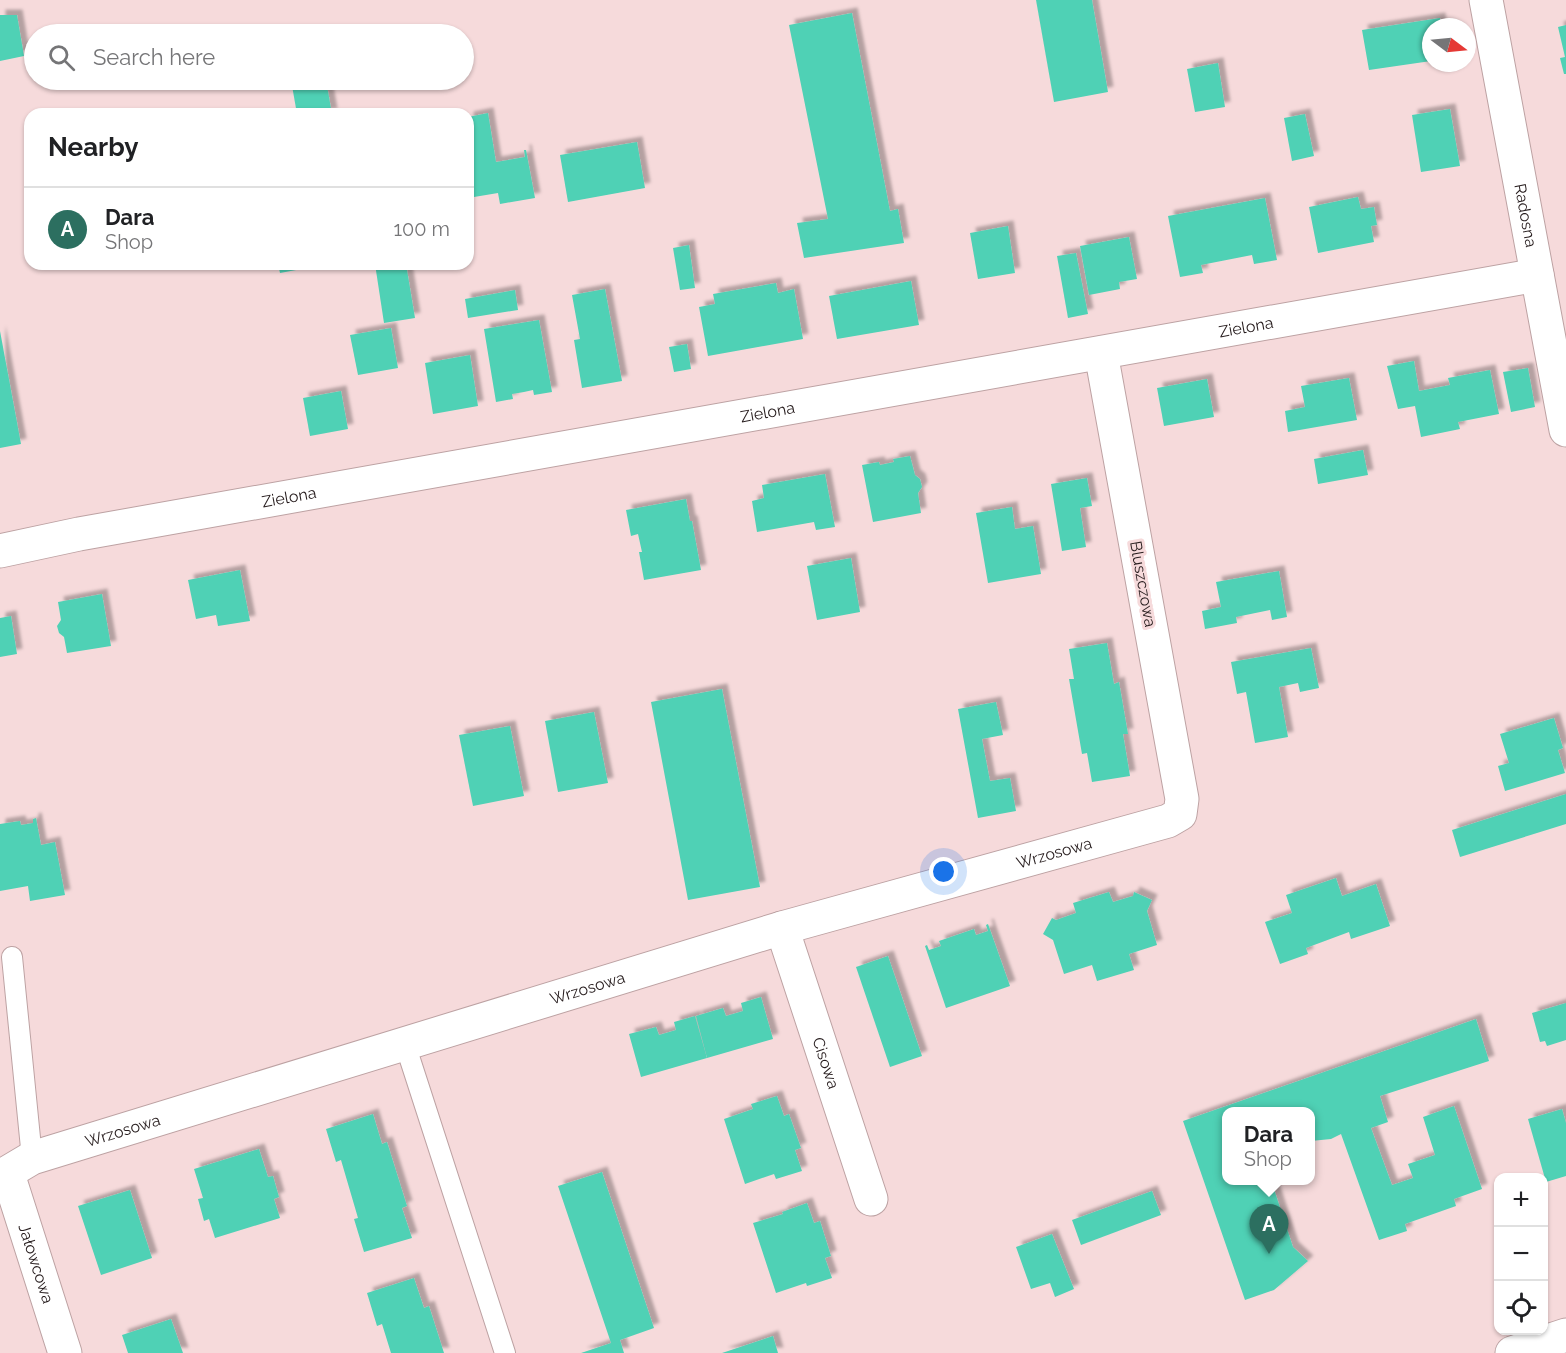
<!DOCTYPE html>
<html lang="en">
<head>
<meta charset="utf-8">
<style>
	:root { --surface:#fff; --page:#f2f2f2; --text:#202124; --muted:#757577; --line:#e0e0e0; --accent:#2c6f60 }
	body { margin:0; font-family:Raleway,sans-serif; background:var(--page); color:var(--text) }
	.controls { position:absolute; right:18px; bottom:18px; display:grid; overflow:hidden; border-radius:12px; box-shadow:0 2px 4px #0004 }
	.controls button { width:54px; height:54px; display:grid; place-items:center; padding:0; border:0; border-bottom:2px solid var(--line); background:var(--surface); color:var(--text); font:30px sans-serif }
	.compass { position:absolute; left:1422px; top:18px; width:54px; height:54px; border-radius:50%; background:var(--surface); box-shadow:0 2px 4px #0004; rotate:106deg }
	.you { position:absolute; left:944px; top:872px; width:21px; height:21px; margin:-15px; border:4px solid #fff; border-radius:50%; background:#1a73e8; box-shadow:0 0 0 9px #1a73e833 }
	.badge { display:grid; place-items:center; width:39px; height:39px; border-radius:50%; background:var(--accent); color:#fff; font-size:20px; font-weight:700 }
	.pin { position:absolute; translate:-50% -50px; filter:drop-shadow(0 2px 3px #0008) }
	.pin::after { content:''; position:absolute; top:32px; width:21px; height:18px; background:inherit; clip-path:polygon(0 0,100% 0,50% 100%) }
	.popup { position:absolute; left:1222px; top:1107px; width:93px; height:78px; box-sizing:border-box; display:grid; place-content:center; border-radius:12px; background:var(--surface); filter:drop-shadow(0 2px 4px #0005); font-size:20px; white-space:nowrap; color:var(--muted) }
	.popup b { font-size:22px; color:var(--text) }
	.popup::after { content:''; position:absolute; left:50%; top:100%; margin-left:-12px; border:12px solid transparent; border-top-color:var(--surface) }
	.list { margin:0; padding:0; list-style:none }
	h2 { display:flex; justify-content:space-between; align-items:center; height:78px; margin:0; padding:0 24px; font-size:26px }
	h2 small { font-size:20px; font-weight:400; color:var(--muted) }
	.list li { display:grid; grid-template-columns:39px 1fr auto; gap:18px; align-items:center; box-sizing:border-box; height:84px; padding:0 24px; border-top:2px solid var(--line) }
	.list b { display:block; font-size:22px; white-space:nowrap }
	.list p { margin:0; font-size:20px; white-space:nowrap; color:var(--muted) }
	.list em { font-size:20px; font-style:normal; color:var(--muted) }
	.icon { flex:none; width:33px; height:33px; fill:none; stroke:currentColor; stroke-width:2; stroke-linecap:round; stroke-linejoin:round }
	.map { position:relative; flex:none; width:1566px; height:1353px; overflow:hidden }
	.search { position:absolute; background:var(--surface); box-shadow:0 2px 4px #0004; left:24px; top:24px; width:450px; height:66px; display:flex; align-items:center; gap:15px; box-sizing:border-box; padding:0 21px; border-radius:33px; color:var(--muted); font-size:22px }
	.panel { position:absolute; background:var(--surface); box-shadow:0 2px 4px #0004; left:24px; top:108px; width:450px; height:162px; border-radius:18px }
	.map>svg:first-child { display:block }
	.building { fill:#4fd1b5; filter:url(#shadow) }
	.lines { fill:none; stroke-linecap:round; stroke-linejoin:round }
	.lane-casing { stroke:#bda2a3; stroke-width:22 }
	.street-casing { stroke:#bda2a3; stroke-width:35 }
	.lane { stroke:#fff; stroke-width:20 }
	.street { stroke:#fff; stroke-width:33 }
	.labels { text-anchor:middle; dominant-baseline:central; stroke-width:6; stroke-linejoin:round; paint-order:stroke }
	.street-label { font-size:16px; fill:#261c1d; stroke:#f6dadb }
</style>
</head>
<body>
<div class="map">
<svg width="1566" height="1353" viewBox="0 0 1566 1353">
	<defs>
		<filter id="shadow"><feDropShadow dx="5.5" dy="-5.5" stdDeviation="1.5" flood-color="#0004"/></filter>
	</defs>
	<rect width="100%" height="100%" fill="#f6dadb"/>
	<!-- building -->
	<g class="building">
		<polygon points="1036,0 1092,0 1108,92 1054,102"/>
		<polygon points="852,13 890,211 898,209 904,243 804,258 797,223 828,219 789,25"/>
		<polygon points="0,15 17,15 24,56 0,61"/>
		<polygon points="1440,18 1441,27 1431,27 1431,61 1369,70 1362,30"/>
		<polygon points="1566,25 1566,74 1564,74 1560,58 1565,57 1558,27"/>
		<polygon points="1218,63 1225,107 1195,112 1187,69"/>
		<polygon points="291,80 326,80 332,114 297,114"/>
		<polygon points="1450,109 1460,166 1421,172 1412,115"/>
		<polygon points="488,113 496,162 525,157 524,150 526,150 535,198 500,204 498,193 468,198 468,117"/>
		<polygon points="1305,114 1314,156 1292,161 1284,118"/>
		<polygon points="637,142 645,188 568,202 560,155"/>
		<polygon points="1358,197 1361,209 1374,207 1377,225 1371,226 1374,242 1318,253 1309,207"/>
		<polygon points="1265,198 1277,260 1254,264 1252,255 1201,265 1203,273 1180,277 1168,216"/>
		<polygon points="1008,226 1015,273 978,279 970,233"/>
		<polygon points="1129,237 1137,279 1119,282 1120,289 1089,295 1080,246"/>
		<polygon points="689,245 695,288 680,290 673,248"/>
		<polygon points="1076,253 1088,314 1068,318 1057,256"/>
		<polygon points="278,264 322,264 323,265 280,273"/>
		<polygon points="375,264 406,264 415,318 384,323"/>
		<polygon points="911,281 919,325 837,339 829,296"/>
		<polygon points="776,283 778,293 794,289 803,339 708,356 699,307 715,304 713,294"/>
		<polygon points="605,289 622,381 582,388 574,340 580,339 572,295"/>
		<polygon points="515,290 518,310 468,318 465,299"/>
		<polygon points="539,320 552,392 534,395 533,390 524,392 512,394 513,399 496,402 484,329"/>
		<polygon points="391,328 398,368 358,375 350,335"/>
		<polygon points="0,331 21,444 0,448"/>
		<polygon points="687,344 691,369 674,372 669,347"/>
		<polygon points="470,355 478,406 433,414 425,363"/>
		<polygon points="1414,361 1419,391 1450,385 1448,378 1490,370 1499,414 1458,422 1460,429 1421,437 1415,406 1398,409 1387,366"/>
		<polygon points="1528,368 1535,407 1511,412 1503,372"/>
		<polygon points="1349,378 1357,420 1288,432 1285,411 1305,407 1301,386"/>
		<polygon points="1207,379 1214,417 1164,426 1157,388"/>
		<polygon points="341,391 348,429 310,436 303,398"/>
		<polygon points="1363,450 1368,475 1318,484 1314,459"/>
		<polygon points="910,456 915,475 920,479 922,487 918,493 921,513 873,522 862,465 879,462 880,465 894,462 893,459"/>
		<polygon points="825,474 835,527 816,530 814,522 757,532 752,501 764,498 762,485"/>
		<polygon points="1087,478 1092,506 1080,508 1086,547 1062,551 1051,484"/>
		<polygon points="686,499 690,521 692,521 701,570 644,580 639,552 642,552 638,534 631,536 626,510"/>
		<polygon points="1012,507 1015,529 1033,526 1041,574 988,583 976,513"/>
		<polygon points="851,558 860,612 817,620 807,566"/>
		<polygon points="240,570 250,621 218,626 216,615 196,619 188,580"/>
		<polygon points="1279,571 1287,617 1272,620 1270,610 1236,617 1237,623 1205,629 1202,611 1221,607 1216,582"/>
		<polygon points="102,594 111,646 67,653 64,637 59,633 57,626 61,620 58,602"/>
		<polygon points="11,616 17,654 0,657 0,618"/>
		<polygon points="1107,643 1114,684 1119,682 1128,734 1123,734 1130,776 1092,782 1087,753 1082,754 1069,679 1074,679 1069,649"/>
		<polygon points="1311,648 1319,688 1300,692 1298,683 1279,687 1288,737 1255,743 1246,692 1237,694 1231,662"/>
		<polygon points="722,689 760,887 688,900 651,702"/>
		<polygon points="996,702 1003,735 982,739 990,781 1010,778 1016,811 978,818 958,709"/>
		<polygon points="594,712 608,783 558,792 545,721"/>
		<polygon points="1554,718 1563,748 1558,750 1565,773 1505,791 1498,766 1509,763 1500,734"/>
		<polygon points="510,726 524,796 473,806 459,735"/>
		<polygon points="1566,794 1566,824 1460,857 1452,830"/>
		<polygon points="36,818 41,845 55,842 65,895 30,901 28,886 0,891 0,824 20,821 21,825 33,823 33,819"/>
		<polygon points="1336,878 1342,896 1376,884 1390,926 1351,939 1349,932 1306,948 1308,954 1280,964 1265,922 1292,913 1286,895"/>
		<polygon points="1109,892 1113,902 1133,896 1134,892 1152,900 1147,911 1157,945 1129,954 1134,970 1097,981 1092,965 1064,974 1053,940 1043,934 1052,918 1056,920 1076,913 1073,903"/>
		<polygon points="988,924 1010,986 946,1008 925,946 927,945 929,950 941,946 939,941 974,929 976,935 988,931 986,925"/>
		<polygon points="888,956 922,1056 890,1067 856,967"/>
		<polygon points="761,997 773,1039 707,1058 696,1016 723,1008 726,1016 743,1011 741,1003"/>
		<polygon points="1566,1003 1566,1040 1547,1046 1545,1041 1540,1042 1532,1013"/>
		<polygon points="695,1016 707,1058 641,1077 629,1034 656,1027 659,1035 676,1030 674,1022"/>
		<polygon points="1476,1019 1489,1061 1380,1096 1388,1122 1371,1128 1392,1185 1413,1178 1408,1164 1435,1155 1423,1117 1454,1106 1482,1189 1454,1199 1456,1206 1405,1224 1407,1231 1379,1240 1341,1134 1331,1139 1311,1141 1311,1112 1227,1112 1227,1180 1271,1180 1293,1247 1308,1261 1274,1290 1245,1300 1183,1121"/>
		<polygon points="777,1096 784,1116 789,1114 801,1148 795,1150 802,1171 776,1179 774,1174 745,1184 724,1119 753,1109 751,1104"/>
		<polygon points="1562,1109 1566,1123 1566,1176 1546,1182 1528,1119"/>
		<polygon points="373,1114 382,1144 387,1142 407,1206 402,1208 412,1238 364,1252 354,1219 358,1218 341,1160 336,1162 326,1129"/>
		<polygon points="259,1149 268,1177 273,1176 279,1197 274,1199 280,1218 215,1238 209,1219 204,1221 198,1199 203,1198 194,1169"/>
		<polygon points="602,1172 654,1328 620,1340 624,1353 581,1353 611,1343 558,1186"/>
		<polygon points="130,1190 152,1258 101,1275 78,1206"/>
		<polygon points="1152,1191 1161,1215 1081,1245 1072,1220"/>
		<polygon points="807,1203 814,1223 820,1221 831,1256 825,1258 832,1278 807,1286 806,1283 776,1293 753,1223 783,1214 782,1212"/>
		<polygon points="1052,1234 1074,1289 1055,1297 1050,1283 1031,1289 1016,1247"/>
		<polygon points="414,1278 424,1308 429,1306 444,1353 391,1353 382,1324 377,1326 367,1293"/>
		<polygon points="171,1319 183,1353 128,1353 122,1335"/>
		<polygon points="773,1336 778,1353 722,1353"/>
	</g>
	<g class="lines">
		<!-- lane casing -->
		<g class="lane-casing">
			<g id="lane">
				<polyline points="12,957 32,1158"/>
				<polyline points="405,1044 505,1353"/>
			</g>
		</g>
		<!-- street casing -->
		<g class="street-casing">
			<g id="street">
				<path id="s1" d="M1486 0 1566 430"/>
				<path id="s2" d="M0 551 79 534 1537 275"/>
				<path id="s3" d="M782 928 871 1199"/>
				<path id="s4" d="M8 1174 65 1353"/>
				<path id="s5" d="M0 1177 32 1158 782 928 1168 821 1180 814 1182 799 1101 353"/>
				<polyline points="1512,1353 1566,1335"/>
			</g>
		</g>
		<!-- lane -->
		<use href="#lane" class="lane"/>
		<!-- street -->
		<use href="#street" class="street"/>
	</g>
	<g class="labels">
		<!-- street labels -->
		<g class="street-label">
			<text stroke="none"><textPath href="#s1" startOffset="219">Radosna</textPath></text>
			<text stroke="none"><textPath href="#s2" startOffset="1266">Zielona</textPath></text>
			<text stroke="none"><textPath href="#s2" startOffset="780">Zielona</textPath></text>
			<text stroke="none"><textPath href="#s2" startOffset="294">Zielona</textPath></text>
			<text transform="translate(1143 584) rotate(80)">Bluszczowa</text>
			<text stroke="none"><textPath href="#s5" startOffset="1104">Wrzosowa</textPath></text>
			<text stroke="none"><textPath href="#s5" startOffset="618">Wrzosowa</textPath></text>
			<text stroke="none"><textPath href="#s3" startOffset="142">Cisowa</textPath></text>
			<text stroke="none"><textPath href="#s5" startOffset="132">Wrzosowa</textPath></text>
			<text stroke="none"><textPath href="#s4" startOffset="94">Jałowcowa</textPath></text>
		</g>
	</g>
</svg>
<div class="controls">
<button>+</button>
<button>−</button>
<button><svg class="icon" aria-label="locate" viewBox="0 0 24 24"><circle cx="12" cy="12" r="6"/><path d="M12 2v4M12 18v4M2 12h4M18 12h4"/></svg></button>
</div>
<svg class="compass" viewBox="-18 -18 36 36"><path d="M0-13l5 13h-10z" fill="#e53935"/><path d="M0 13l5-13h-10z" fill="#757577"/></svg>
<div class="you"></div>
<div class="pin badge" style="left:1269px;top:1254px">A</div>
<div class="popup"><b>Dara</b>Shop</div>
<div class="search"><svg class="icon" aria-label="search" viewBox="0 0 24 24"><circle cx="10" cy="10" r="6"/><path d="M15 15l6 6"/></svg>Search here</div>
<section class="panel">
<h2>Nearby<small></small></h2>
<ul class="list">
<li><span class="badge">A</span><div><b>Dara</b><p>Shop</p></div><em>100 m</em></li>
</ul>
</section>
</div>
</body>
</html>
